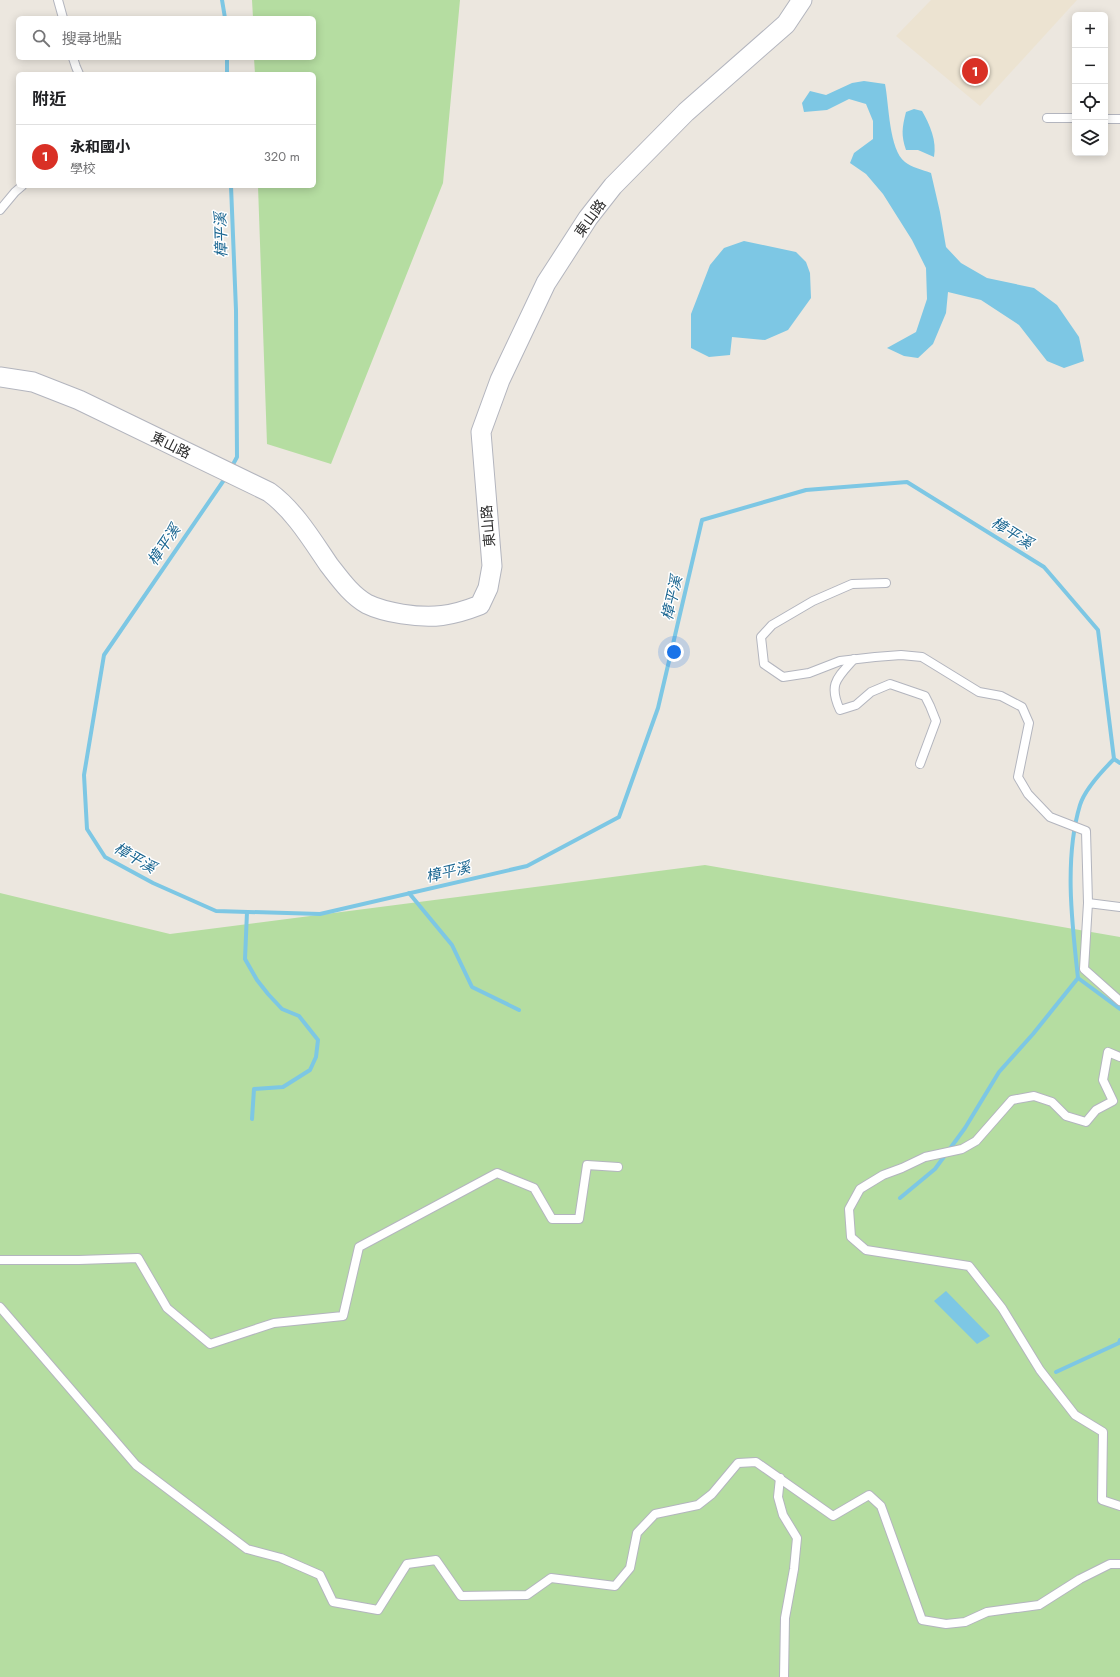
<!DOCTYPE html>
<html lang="zh-TW">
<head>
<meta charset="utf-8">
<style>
	:root { --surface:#fff; --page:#f6f6f6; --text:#202124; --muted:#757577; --line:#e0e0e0; --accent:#d93025 }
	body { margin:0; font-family:Jost,"Noto Sans TC",sans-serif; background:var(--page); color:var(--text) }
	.controls { position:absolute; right:12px; top:12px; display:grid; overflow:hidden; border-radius:6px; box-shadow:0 2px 10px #0003 }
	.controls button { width:36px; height:36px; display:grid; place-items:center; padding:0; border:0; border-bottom:1px solid var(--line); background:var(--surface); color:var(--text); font:20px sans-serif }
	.you { position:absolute; left:674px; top:652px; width:14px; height:14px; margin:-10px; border:3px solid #fff; border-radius:50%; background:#1a73e8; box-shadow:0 0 0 6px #1a73e833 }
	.badge { display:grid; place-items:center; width:26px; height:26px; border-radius:50%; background:var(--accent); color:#fff; font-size:13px; font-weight:700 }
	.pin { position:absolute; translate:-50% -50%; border:2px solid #fff; box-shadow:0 1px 4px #0006 }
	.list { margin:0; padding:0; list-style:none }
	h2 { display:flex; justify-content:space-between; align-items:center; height:52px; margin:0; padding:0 16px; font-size:17px }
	h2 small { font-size:13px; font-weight:400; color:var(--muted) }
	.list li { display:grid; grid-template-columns:26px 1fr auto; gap:12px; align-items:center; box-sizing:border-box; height:64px; padding:0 16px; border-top:1px solid var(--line) }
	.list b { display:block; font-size:15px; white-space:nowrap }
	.list p { margin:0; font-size:13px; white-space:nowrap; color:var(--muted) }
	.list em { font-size:13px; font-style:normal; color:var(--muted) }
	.icon { flex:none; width:22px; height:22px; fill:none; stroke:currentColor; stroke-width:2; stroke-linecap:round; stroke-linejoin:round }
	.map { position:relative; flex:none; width:1120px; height:1677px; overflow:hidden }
	.search { position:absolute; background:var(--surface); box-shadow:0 2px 10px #0003; left:16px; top:16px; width:300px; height:44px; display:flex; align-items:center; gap:10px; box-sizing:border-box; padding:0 14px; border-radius:6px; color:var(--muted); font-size:15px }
	.panel { position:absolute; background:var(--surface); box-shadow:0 2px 10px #0003; left:16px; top:72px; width:300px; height:116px; border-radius:6px }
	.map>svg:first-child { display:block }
	.education { fill:#ece3d1 }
	.green { fill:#b5dda1 }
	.water { fill:#7dc7e4 }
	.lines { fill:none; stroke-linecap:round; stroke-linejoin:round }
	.stream { stroke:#7dc7e4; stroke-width:4 }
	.service-casing { stroke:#b3b5be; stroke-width:10 }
	.tertiary-casing { stroke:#b3b5be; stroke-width:21 }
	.service { stroke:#fff; stroke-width:8 }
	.tertiary { stroke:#fff; stroke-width:19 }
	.labels { text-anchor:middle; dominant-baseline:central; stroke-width:3; stroke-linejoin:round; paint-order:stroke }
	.street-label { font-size:14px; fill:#2c2c2c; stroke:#fff }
	.water-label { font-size:15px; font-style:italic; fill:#1a6691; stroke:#fff }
</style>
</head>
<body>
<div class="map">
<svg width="1120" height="1677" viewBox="0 0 1120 1677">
	<rect width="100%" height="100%" fill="#ece7df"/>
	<!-- education -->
	<polygon class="education" points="931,0 1077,0 980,106 896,36"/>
	<!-- green -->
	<g class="green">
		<polygon points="252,0 460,0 443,183 331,464 267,444 258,186 314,186 314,74 255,74 254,58 314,58 314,18 253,18"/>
		<polygon points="705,865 1120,937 1120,1677 0,1677 0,893 170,934"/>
	</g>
	<!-- water -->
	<g class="water">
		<path d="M864 81 885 84C889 104 889 150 905 162 911 167 923 170 931 173L940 212 946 247 961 263 987 278 1034 288 1057 305 1079 337 1084 361 1064 368 1047 361 1019 325 981 300 948 292 946 313 933 344 918 358 904 356 887 348 916 332 927 299 926 268 912 240 883 194 866 174 850 163 854 153 873 139V121L866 104 849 99 827 110 804 112 802 103 810 91 826 95 852 83Z"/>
		<path d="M914 109 922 111C930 125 937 141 934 157L918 150H906C901 135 902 128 906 112Z"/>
		<polygon points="744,241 796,252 806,262 810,273 811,298 788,330 765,340 732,337 730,355 709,357 691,348 691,314 710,265 724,248"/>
		<polygon points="946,1291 990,1336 977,1344 934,1301"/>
	</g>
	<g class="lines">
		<!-- stream -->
		<g class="stream">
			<polyline points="222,0 225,18"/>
			<polyline points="227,58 227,74"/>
			<polyline points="231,468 237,457 236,310 231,186"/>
			<polyline points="226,477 104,655 84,775 87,829 105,857 153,883 216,911 320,914 527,866 619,817 658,708 702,520 806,490 907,482 1044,567 1098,630 1114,759 1120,763"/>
			<polyline points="409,893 452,945 472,987 519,1010"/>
			<polyline points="247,912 245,959 257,980 268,994 282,1009 299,1016 318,1040 316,1057 310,1070 283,1087 254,1089 252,1119"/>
			<polyline points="1078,978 1120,1009"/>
			<path d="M900 1198 935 1169 965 1128 999 1072 1033 1034 1078 978C1072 924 1064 858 1080 805 1085 789 1102 771 1114 759"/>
			<polyline points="1056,1372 1119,1343 1120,1340"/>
		</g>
		<!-- service casing -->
		<g class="service-casing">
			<g id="service">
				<polyline points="58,0 63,18"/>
				<polyline points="73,58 76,67 79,74"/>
				<polyline points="1047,118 1075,118"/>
				<polyline points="1105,119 1120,119"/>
				<polyline points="0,210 15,192 22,186"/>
				<polyline points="886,583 852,584 813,601 772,625 761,637 764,664 783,677 809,673 840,661 875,657 901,655 922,657 979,692 1001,696 1022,707 1029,723 1018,777 1028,794 1050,817 1086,831 1088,903"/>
				<path d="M854 659C837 678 828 684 840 710L856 705 871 692 890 684 925 696 930 706 936 721 920 764"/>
				<polyline points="1120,907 1088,903 1084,969 1120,1001"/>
				<polyline points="1120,1057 1108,1052 1103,1080 1113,1101 1096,1110 1086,1122 1066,1116 1052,1102 1034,1096 1012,1100 976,1141 962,1149 925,1157 902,1168 883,1175 860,1189 849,1209 851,1237 866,1250 969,1266 1002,1308 1040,1370 1075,1415 1103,1432 1102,1500 1120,1506"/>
				<polyline points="0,1260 79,1260 138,1258 167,1308 210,1344 274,1323 343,1316 359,1247 497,1173 534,1188 552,1219 579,1219 587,1165 618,1167"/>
				<polyline points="0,1307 136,1465 247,1549 281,1558 320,1575 333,1602 378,1610 407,1564 436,1560 461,1596 527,1595 551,1578 615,1586 630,1568 637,1533 655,1514 698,1505 712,1494 738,1463 756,1462 833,1516 869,1495 881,1506 922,1620 946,1624 965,1622 987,1612 1039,1605 1080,1579 1110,1564 1120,1564"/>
				<polyline points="780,1478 778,1497 783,1515 797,1538 794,1569 785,1618 784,1677"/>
			</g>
		</g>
		<!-- tertiary casing -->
		<g class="tertiary-casing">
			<path id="tertiary" d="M0 377 33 382 79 400 269 492C294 510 312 540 329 565 340 579 351 595 367 604 379 610 390 612 402 614 433 619 452 616 480 605L488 588 492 566 481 432 500 380 546 283 588 218 613 186 686 112 786 24 802 0"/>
		</g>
		<!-- service -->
		<use href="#service" class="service"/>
		<!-- tertiary -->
		<use href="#tertiary" class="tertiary"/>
	</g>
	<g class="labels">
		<!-- street labels -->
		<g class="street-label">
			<text transform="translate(590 218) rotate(-54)">東山路</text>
			<text transform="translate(171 445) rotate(26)">東山路</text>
			<text transform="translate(488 526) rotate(-95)">東山路</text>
		</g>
		<!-- water labels -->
		<g class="water-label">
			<text transform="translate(221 235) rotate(-91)">樟平溪</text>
			<text transform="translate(1012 533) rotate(32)">樟平溪</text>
			<text transform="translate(164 545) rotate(-56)">樟平溪</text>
			<text transform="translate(672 598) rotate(-77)">樟平溪</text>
			<text transform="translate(135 858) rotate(30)">樟平溪</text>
			<text transform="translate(448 872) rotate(-13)">樟平溪</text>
		</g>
	</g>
</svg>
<div class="controls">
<button>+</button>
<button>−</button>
<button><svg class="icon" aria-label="locate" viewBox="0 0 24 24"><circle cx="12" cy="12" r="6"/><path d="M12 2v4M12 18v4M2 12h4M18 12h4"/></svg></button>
<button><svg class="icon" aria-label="layers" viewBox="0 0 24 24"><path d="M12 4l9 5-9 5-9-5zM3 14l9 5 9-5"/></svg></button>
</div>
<div class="you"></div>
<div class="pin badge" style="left:975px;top:71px">1</div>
<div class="search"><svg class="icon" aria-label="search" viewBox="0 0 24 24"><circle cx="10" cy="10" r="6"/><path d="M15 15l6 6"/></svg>搜尋地點</div>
<section class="panel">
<h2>附近<small></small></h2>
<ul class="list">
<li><span class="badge">1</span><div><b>永和國小</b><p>學校</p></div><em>320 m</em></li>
</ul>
</section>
</div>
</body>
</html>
